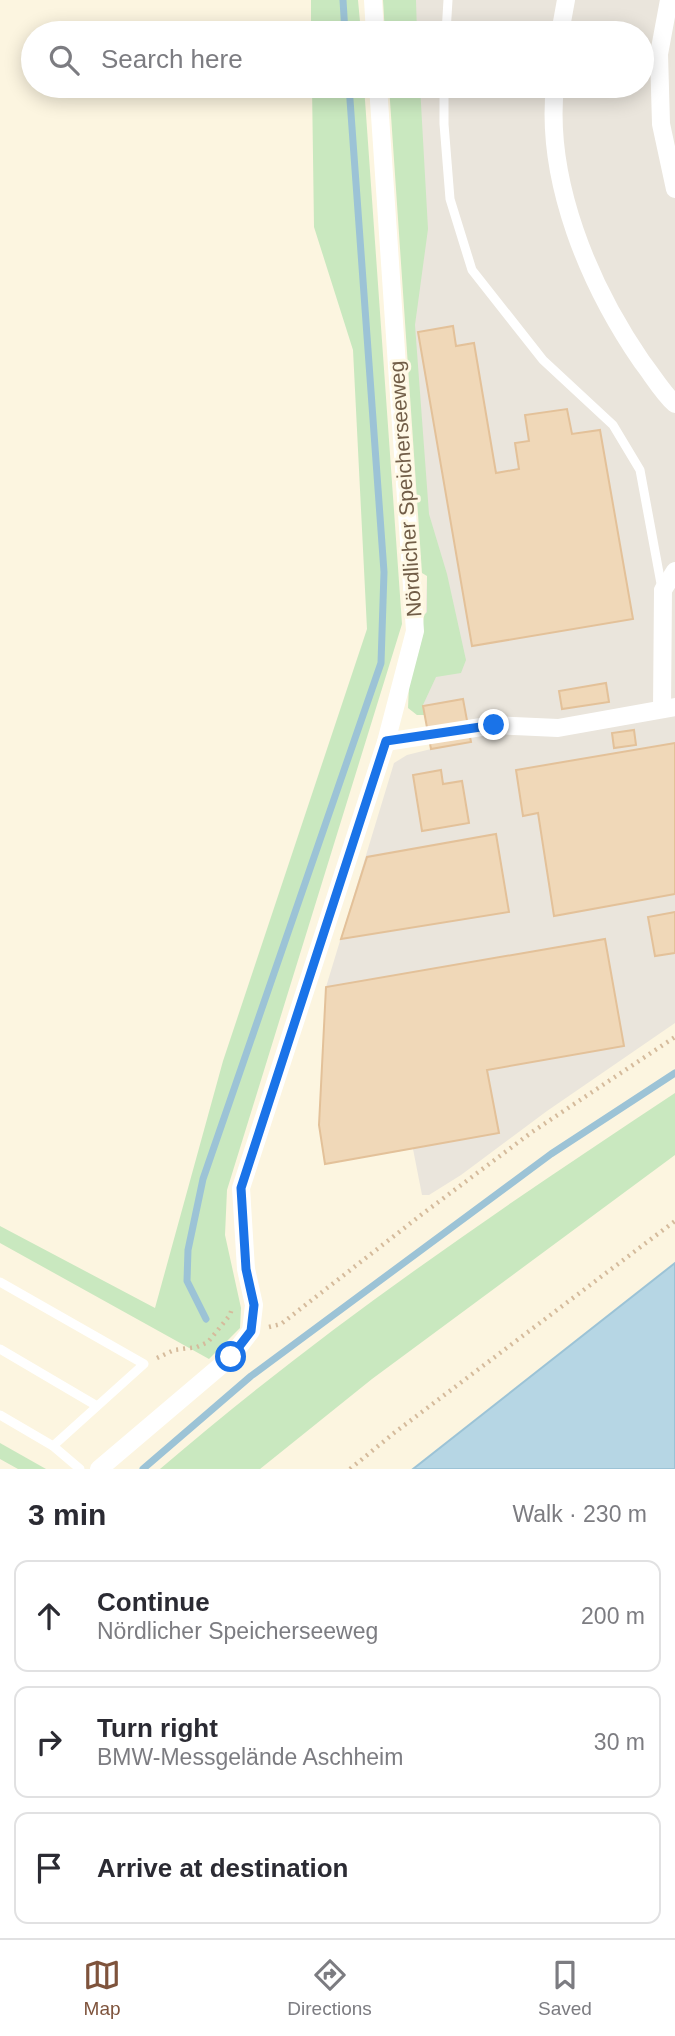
<!DOCTYPE html>
<html lang="en">
<head>
<meta charset="utf-8">
<style>
	:root { --surface:#fff; --page:#f2f2f3; --text:#2b2b33; --muted:#7c7c81; --line:#e1e1e2; --accent:#7e533c }
	body { margin:0; font-family:Arial,sans-serif; background:var(--page); color:var(--text) }
	.stop { position:absolute; width:21px; height:21px; margin:-16px; border:5px solid #1a73e8; border-radius:50%; background:#fff }
	.stop.end { background:#1a73e8; border-color:#fff; box-shadow:0 2px 7px #0008 }
	.list { margin:0; padding:0; list-style:none }
	h2 { display:flex; justify-content:space-between; align-items:center; height:91px; margin:0; padding:0 28px; font-size:30px }
	h2 small { font-size:23px; font-weight:400; color:var(--muted) }
	.list li { display:grid; grid-template-columns:46px 1fr auto; gap:21px; align-items:center; box-sizing:border-box; height:112px; margin:0 14px 14px; padding:0 14px; border:2px solid var(--line); border-radius:14px }
	.list b { display:block; font-size:26px; white-space:nowrap }
	.list p { margin:0; font-size:23px; white-space:nowrap; color:var(--muted) }
	.list em { font-size:23px; font-style:normal; color:var(--muted) }
	.icon { flex:none; width:38px; height:38px; fill:none; stroke:currentColor; stroke-width:2; stroke-linecap:round; stroke-linejoin:round }
	.map { position:relative; flex:none; width:675px; height:1469px; overflow:hidden }
	.search { position:absolute; background:var(--surface); box-shadow:0 4px 18px #0003; left:21px; right:21px; top:21px; height:77px; display:flex; align-items:center; gap:18px; box-sizing:border-box; padding:0 24px; border-radius:38px; color:var(--muted); font-size:26px }
	.sheet { height:469px; background:var(--surface) }
	nav { display:flex; justify-content:space-around; align-items:center; box-sizing:border-box; height:98px; border-top:2px solid var(--line); background:var(--surface); font-size:19px; color:var(--muted) }
	nav a { display:grid; justify-items:center; gap:4px }
	nav .on { color:var(--accent) }
	.map>svg:first-child { display:block }
	.industrial { fill:#eae5dc }
	.green { fill:#c9e8bf }
	.water { fill:#b6d6e4; stroke:#9cc3d6; stroke-width:2 }
	.lines { fill:none; stroke-linecap:round; stroke-linejoin:round }
	.stream { stroke:#9cc3d6; stroke-width:7 }
	.building { fill:#f0d8b8; stroke:#e3c199; stroke-width:2 }
	.path { stroke:#d5bb9c; stroke-width:4.5; stroke-dasharray:2 5; stroke-linecap:butt }
	.service { stroke:#fff; stroke-width:9 }
	.minor { stroke:#fff; stroke-width:18 }
	.route { stroke:#1a73e8; stroke-width:9 }
	.labels { text-anchor:middle; dominant-baseline:central; stroke-width:6; stroke-linejoin:round; paint-order:stroke }
	.street-label { font-size:21px; fill:#725e48; stroke:#fff9e6 }
</style>
</head>
<body>
<div class="map">
<svg width="675" height="1469" viewBox="0 0 675 1469">
	<rect width="100%" height="100%" fill="#fcf5e0"/>
	<!-- industrial -->
	<polygon class="industrial" points="388,0 675,0 675,1023 547,1111 461,1175 429,1195 422,1195 413,1149 325,1164 319,1125 326,987 394,763 407,755 431,749 423,706 427,576 394,86 642,86 642,33 390,33"/>
	<!-- green -->
	<g class="green">
		<polygon points="311,0 358,0 361,33 311,33"/>
		<polygon points="383,0 416,0 417,33 385,33"/>
		<polygon points="312,86 364,86 402,624 227,1190 225,1235 241,1308 240,1328 209,1359 0,1243 0,1226 155,1308 223,1061 367,629 353,350 314,227"/>
		<polygon points="389,86 420,86 428,229 415,325 429,514 447,574 466,660 461,673 436,677 423,705 425,715 417,715 408,708 409,685 421,642 424,615 427,612 427,576 422,573"/>
		<path d="M675 1093V1155L372 1379 260 1469H160C321 1330 498 1210 675 1093Z"/>
		<polygon points="0,1443 46,1469 18,1469 0,1459"/>
	</g>
	<!-- water -->
	<polygon class="water" points="675,1263 675,1469 413,1469"/>
	<g class="lines">
		<!-- stream -->
		<g class="stream">
			<polyline points="343,0 345,33"/>
			<polyline points="206,1319 187,1281 188,1250 203,1179 381,663 384,572 349,86"/>
			<polyline points="143,1469 251,1376 551,1154 675,1073"/>
		</g>
	</g>
	<!-- building -->
	<g class="building">
		<polygon points="453,326 456,346 474,343 496,473 519,469 515,443 529,441 525,415 567,409 572,434 600,430 633,619 472,646 418,332"/>
		<polygon points="606,683 609,702 562,709 559,691"/>
		<polygon points="463,699 471,742 431,749 423,706"/>
		<polygon points="634,730 636,745 614,748 612,733"/>
		<polygon points="675,743 675,894 554,916 538,813 523,816 516,770"/>
		<polygon points="441,770 443,784 462,781 469,823 422,831 413,775"/>
		<polygon points="496,834 509,912 341,939 367,857"/>
		<polygon points="675,912 675,953 655,956 648,917"/>
		<polygon points="605,939 624,1046 487,1070 499,1133 325,1164 319,1125 326,987"/>
	</g>
	<g class="lines">
		<!-- path -->
		<g class="path">
			<polyline points="269,1327 281,1324 421,1215 532,1132 675,1037"/>
			<polyline points="157,1358 174,1350 197,1347 208,1342 230,1315 232,1308"/>
			<polyline points="350,1469 394,1433 675,1221"/>
		</g>
		<!-- service -->
		<g class="service">
			<polyline points="446,33 448,0"/>
			<polyline points="444,86 444,124 450,199 472,270 543,360 613,425 640,470 662,589"/>
			<polyline points="0,1282 144,1364 53,1446"/>
			<polyline points="0,1349 97,1406"/>
			<polyline points="0,1415 53,1446 80,1469"/>
		</g>
		<!-- minor -->
		<g class="minor">
			<polyline points="373,0 375,33"/>
			<polyline points="669,0 659,54 661,124 675,189"/>
			<polyline points="560,33 566,0"/>
			<path d="M555 86C545 181 589 285 642 362 653 376 662 392 675 404"/>
			<polyline points="662,709 663,590 675,571"/>
			<polyline points="386,742 494,725 558,728 675,707"/>
			<polyline points="99,1469 231,1357 251,1331 254,1305 246,1269 241,1188 386,742 415,631 378,86"/>
		</g>
	</g>
	<g class="lines">
		<!-- route -->
		<polyline class="route" points="231,1357 251,1331 254,1305 246,1269 241,1188 386,741 494,725"/>
	</g>
	<g class="labels">
		<!-- street labels -->
		<g class="street-label">
			<text transform="translate(405 489) rotate(-94)">Nördlicher Speicherseeweg</text>
		</g>
	</g>
</svg>
<div class="stop" style="left:231px;top:1357px"></div>
<div class="stop end" style="left:494px;top:725px"></div>
<div class="search"><svg class="icon" aria-label="search" viewBox="0 0 24 24"><circle cx="10" cy="10" r="6"/><path d="M15 15l6 6"/></svg>Search here</div>
</div>
<section class="sheet">
<h2>3 min<small>Walk · 230 m</small></h2>
<ul class="list">
<li><svg class="icon" aria-label="ahead" viewBox="0 0 24 24"><path d="M12 20V5M6 11l6-6 6 6"/></svg><div><b>Continue</b><p>Nördlicher Speicherseeweg</p></div><em>200 m</em></li>
<li><svg class="icon" aria-label="right" viewBox="0 0 24 24"><path d="M7 20v-9h11M14 6l5 5-5 5"/></svg><div><b>Turn right</b><p>BMW-Messgelände Aschheim</p></div><em>30 m</em></li>
<li><svg class="icon" aria-label="arrive" viewBox="0 0 24 24"><path d="M6 21V4h12l-3 4 3 4H6"/></svg><div><b>Arrive at destination</b></div></li>
</ul>
</section>
<nav>
<a class="on"><svg class="icon" aria-label="map" viewBox="0 0 24 24"><path d="M3 6l6-2 6 2 6-2v14l-6 2-6-2-6 2zM9 4v14M15 6v14"/></svg>Map</a>
<a><svg class="icon" aria-label="directions" viewBox="0 0 24 24"><path d="M12 3l9 9-9 9-9-9zM9 14v-3h6M13 9l2 2-2 2"/></svg>Directions</a>
<a><svg class="icon" aria-label="saved" viewBox="0 0 24 24"><path d="M7 4h10v16l-5-4-5 4z"/></svg>Saved</a>
</nav>
</body>
</html>
